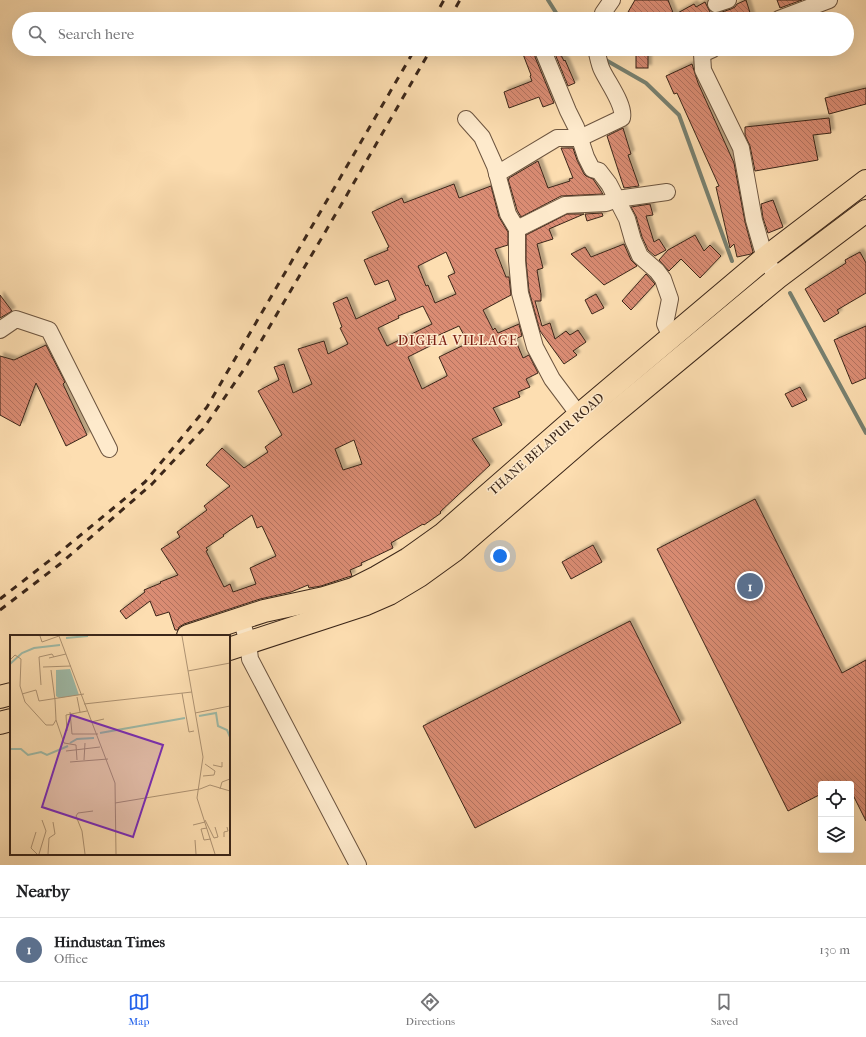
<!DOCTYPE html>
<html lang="en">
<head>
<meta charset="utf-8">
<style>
	:root { --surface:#fff; --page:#f6f6f6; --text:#202124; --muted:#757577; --line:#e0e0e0; --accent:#2563eb }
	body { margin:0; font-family:"IM FELL French Canon",serif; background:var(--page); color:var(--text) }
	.controls { position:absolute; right:12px; bottom:12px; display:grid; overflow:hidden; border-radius:4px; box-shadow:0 4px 16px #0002 }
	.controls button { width:36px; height:36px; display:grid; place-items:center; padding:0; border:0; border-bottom:1px solid var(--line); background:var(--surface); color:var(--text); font:20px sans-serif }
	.you { position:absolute; left:500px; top:556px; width:14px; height:14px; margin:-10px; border:3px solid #fff; border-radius:50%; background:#1a73e8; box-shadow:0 0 0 6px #1a73e833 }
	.badge { display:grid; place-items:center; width:26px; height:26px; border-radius:50%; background:var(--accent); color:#fff; font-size:13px; font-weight:700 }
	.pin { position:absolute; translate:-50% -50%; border:2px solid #fff; box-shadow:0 1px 4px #0006 }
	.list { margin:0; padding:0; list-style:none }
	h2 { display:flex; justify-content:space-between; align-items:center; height:52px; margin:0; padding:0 16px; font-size:17px }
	h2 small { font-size:13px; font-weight:400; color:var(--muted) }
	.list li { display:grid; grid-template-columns:26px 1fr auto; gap:12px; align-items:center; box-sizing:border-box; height:64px; padding:0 16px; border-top:1px solid var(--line) }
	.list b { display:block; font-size:15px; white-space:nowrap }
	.list p { margin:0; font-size:13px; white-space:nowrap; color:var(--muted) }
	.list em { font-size:13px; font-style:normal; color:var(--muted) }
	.icon { flex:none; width:22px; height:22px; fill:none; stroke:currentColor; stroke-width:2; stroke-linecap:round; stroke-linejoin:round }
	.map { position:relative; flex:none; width:866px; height:865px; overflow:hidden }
	.search { position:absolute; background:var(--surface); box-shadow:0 4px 16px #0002; left:12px; right:12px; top:12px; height:44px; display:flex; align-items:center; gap:10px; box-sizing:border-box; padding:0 14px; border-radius:22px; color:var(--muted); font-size:15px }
	.sheet { height:116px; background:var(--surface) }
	nav { display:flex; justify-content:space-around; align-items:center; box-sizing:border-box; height:56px; border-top:1px solid var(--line); background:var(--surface); font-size:11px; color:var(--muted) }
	nav a { display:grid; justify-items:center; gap:2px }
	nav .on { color:var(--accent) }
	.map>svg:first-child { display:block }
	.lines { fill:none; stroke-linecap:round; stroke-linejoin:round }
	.stream { stroke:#778070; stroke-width:4 }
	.building { fill:url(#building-back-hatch); stroke:#3b2619; fill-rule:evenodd; filter:url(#shadow) }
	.minor-casing { stroke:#6c543f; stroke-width:18 }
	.primary-casing { stroke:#3b2619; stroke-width:24 }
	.minor { stroke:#feeacc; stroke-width:16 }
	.primary { stroke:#fddeb1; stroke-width:22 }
	.rail { stroke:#3b2619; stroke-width:3; stroke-dasharray:7 7; stroke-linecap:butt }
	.labels { text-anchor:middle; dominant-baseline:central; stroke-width:3; stroke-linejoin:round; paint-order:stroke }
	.street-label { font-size:13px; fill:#3b2619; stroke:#feeacc }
	.neighbourhood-label { font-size:14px; letter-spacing:1px; fill:#7a1f14; stroke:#feeacc }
	.inset-river { fill:none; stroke:#9fbcaa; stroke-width:2 }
	.inset-road { fill:none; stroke:#af9474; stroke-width:1 }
	.view { fill:#7b2cbf; fill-opacity:0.15; stroke:#7b2cbf; stroke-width:2 }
	.inset-edge { fill:none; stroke:#3b2619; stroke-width:2 }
</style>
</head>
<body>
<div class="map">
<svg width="866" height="865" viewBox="0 0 866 865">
	<defs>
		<pattern id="building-back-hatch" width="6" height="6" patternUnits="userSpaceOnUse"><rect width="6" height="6" fill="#da8c73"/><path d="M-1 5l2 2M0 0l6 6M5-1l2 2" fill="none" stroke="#b2725e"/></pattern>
		<filter id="shadow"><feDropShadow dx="3.5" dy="-3.5" stdDeviation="1" flood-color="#0004"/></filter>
	</defs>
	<rect width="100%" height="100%" fill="#fddeb1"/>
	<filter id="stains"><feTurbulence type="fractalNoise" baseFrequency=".005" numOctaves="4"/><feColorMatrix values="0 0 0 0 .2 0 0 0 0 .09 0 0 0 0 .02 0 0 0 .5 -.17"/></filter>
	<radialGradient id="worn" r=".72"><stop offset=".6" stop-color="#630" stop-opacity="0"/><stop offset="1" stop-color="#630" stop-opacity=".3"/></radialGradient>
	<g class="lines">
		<!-- stream -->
		<g class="stream">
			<polyline points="548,0 560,19"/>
			<polyline points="586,49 593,53"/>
			<polyline points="604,59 646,83 679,115 732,261"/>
			<polyline points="790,293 866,433"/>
		</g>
	</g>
	<!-- building -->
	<g class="building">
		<polygon points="635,0 668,0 674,15 694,4 696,7 705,2 711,14 719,13 731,9 735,7 737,4 746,0 752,19 624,19"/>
		<polygon points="777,0 802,0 780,8"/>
		<polygon points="521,49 536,49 535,52 535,57 554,103 543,107 539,97 509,108 504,92 532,81 530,76 531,75"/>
		<polygon points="553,49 558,49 564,61 565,60 575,83 568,86"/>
		<rect x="636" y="49" width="12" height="19"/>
		<polygon points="692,64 698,83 734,163 745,222 753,252 751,254 737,257 734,244 730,248 716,187 719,186 677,93 674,94 666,76"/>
		<polygon points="866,88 866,104 829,114 825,98"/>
		<polygon points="829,118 831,133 813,135 818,160 755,171 750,146 745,135 745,127"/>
		<polygon points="623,128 631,154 628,155 639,186 624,188 607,136"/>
		<polygon points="561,148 573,148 577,160 584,174 586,176 593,179 603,194 561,196 521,217 517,210 508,179 509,179 509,178 538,161 548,188 570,181 569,179 573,178"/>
		<path d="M454 184 459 198 491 186 499 217 508 232V245L495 249 506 277H509L511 295 483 310 493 330 495 328 498 333 519 324 522 336 515 339 523 358 529 355 538 373 526 379 530 387 518 392 520 397 493 408 502 425 472 439 490 465 440 512 441 513 424 525 423 524 391 543 393 548 370 559 361 563 362 565 350 570 352 576 348 577 321 586 309 588 308 585 291 592 260 599 184 624 179 627 178 630H175L169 612 156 616 150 601 126 619 120 611 145 592 144 590 161 583 160 582 178 575 161 549 180 537 177 532 207 510 204 506 230 486 206 465 222 448 244 468 268 452 265 447 282 435 258 391 279 380 274 367 284 364 293 393 312 384 298 349 324 341 328 354 348 344 340 328 342 327 333 303 347 297 356 319 396 300 388 280 375 285 364 260 388 250 387 248 389 247 372 212 402 198 404 203ZM446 252 455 273 448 276 456 294 435 303 428 285 426 286 418 266ZM423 306 432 324 387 346 378 328 399 318 398 316ZM459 326 468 343 439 357 447 375V376L422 389 408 357 432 345 430 339ZM354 440 362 464 343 470 335 449ZM252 515 257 528 262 526 276 556 250 568 256 584 233 592 230 584 224 587 206 551 208 550 206 548 224 536 223 535Z"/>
		<polygon points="773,200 783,227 768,233 763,218 761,204"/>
		<polygon points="650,204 653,215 646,216 654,242 659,239 666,250 655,256 648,250 642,237 636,216 631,207"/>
		<polygon points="602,213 603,216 587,221 585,214"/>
		<polygon points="567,214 584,214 549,229 553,239 537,244 543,268 537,270 541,294 541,301 535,301 542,326 550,323 555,339 566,331 570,335 578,330 586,342 573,351 577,355 564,364 540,331 529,291 526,261 526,235"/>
		<polygon points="695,235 704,251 710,245 721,256 700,278 681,259 669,271 659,260 668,250"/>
		<polygon points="624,244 631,260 637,266 604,285 571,254 585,247 591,257"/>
		<polygon points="860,252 866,263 866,293 837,310 839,313 824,322 805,289 846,263 845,260"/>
		<polygon points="646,274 655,284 631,310 622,301"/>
		<polygon points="596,294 604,308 592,314 585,300"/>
		<polygon points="0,295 12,311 0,318"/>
		<polygon points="866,326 866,378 852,384 834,340"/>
		<polygon points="46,345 65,382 63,384 87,435 66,446 36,383 20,426 0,415 0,356 14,360"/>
		<polygon points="800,387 807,400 792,407 785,394"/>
		<polygon points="755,499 842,673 866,660 866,821 851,791 851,784 821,784 821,794 788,811 657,549"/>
		<polygon points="593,545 602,562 571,579 562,562"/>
		<polygon points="630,621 681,723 475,828 423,726"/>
	</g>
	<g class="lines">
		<!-- minor casing -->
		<g class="minor-casing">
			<g id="minor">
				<polyline points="716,4 728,0"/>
				<polyline points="602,19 603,13 612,0"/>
				<polyline points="779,19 829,0"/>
				<polyline points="713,49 702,54 703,70 741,148 754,220 765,258 777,278"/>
				<polyline points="544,53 568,111 576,127 586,157 592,169 599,171 609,184 627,219 633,240 640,256 657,271 663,279 670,299 665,324 671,337"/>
				<polyline points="466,119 482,137 495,166 508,214 517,229 517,261 520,293 535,347 552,379 579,415 584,424"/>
				<path d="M497 174 557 138H580L622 118C625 105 608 83 602 70 599 64 598 56 596 49"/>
				<polyline points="517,229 565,205 606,203 617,199 667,192"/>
				<polyline points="0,330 16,319 49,330 109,449"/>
				<polyline points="241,619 248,642 250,659 358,865"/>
			</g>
		</g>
		<!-- primary casing -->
		<g class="primary-casing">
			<g id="primary">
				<polyline points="188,636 264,611 324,598 353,589 377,577 408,559 443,534 579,415 765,258 866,181"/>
				<polyline points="229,649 366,604 389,594 419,576 455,550 589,434 777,278 866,211"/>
				<polyline points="0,697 11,694"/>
				<polyline points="0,723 11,720"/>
			</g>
		</g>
		<!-- minor -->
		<use href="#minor" class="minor"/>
		<!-- primary -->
		<use href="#primary" class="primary"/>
		<!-- rail -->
		<g class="rail">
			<polyline points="433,19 444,0"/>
			<polyline points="449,19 460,0"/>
			<polyline points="0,599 54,557 145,482 207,407 415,49"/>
			<polyline points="0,610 60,564 152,484 203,429 247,365 341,205 431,49"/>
		</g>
	</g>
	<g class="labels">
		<!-- street labels -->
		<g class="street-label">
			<text transform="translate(546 444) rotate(-41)">THANE BELAPUR ROAD</text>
		</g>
		<!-- neighbourhood labels -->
		<g class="neighbourhood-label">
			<text x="458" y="340">DIGHA VILLAGE</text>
		</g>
	</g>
	<!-- overview -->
	<g transform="translate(10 635)">
		<rect width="220" height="220" fill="#fddeb1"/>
		<path d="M60 34 69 60 49 63 46 61V35Z" fill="#9fbcaa"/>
		<path class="inset-river" d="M56 3 78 1M0 29 12 18 24 13 50 10M189 81 206 78 208 91 217 95 220 102M90 98 175 83M60 108 67 104 84 103M0 114H11L18 120 31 117 37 120 58 111"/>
		<path class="inset-road" d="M30 1 32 7 49 1M49 1 105 148 106 219M172 1 193 122 187 163 205 219M39 23 56 19M0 25 5 20 11 24 10 51 15 67 36 90H43L46 85 45 65M33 32 61 31M41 35 45 65M178 36 220 28M31 50 29 22 42 19 44 22M172 58 179 97 184 96M12 59 26 55 29 66 74 59M67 62 70 77M74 69 182 57M60 77 62 99H88M185 78 220 71M46 85 54 108 66 110 67 125M81 87 94 84M57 96 56 80 77 76M56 116 90 112M74 125 75 108M60 127 98 124M203 130 212 132V127M193 141 204 140 205 136 195 129M210 154 212 147 220 144M105 168 190 154 200 150 220 156M195 185 204 203 208 202 205 192M183 190 195 187M197 193 191 194 194 205 201 204M26 197 21 213 27 219M214 202V197L218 196 217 192M185 205 186 219M29 219 36 196 32 185M38 219 39 203 45 199 43 187M75 219 72 196 66 181 68 178 83 176"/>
		<path class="view" d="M61 80 153 110 123 202 32 172Z"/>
		<rect width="220" height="220" class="inset-edge"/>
	</g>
	<rect width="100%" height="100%" filter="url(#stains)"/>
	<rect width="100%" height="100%" fill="url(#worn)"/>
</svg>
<div class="controls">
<button><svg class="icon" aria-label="locate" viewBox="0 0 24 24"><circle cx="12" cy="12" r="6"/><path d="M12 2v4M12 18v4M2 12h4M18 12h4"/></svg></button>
<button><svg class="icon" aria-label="layers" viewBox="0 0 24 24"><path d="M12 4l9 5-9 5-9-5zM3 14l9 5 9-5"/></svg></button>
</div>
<div class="you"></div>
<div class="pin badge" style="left:750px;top:586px;background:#5c6f8a">1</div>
<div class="search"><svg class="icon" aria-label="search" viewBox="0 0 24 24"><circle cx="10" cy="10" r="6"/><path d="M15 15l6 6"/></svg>Search here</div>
</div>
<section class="sheet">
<h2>Nearby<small></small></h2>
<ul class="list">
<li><span class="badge" style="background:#5c6f8a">1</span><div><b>Hindustan Times</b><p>Office</p></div><em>130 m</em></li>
</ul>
</section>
<nav>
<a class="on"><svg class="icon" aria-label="map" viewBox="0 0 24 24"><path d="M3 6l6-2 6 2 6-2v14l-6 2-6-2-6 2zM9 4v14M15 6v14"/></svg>Map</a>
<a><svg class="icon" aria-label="directions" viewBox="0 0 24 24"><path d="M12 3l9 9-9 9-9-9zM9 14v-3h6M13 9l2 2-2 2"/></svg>Directions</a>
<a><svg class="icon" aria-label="saved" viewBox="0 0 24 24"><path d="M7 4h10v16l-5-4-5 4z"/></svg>Saved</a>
</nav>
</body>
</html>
